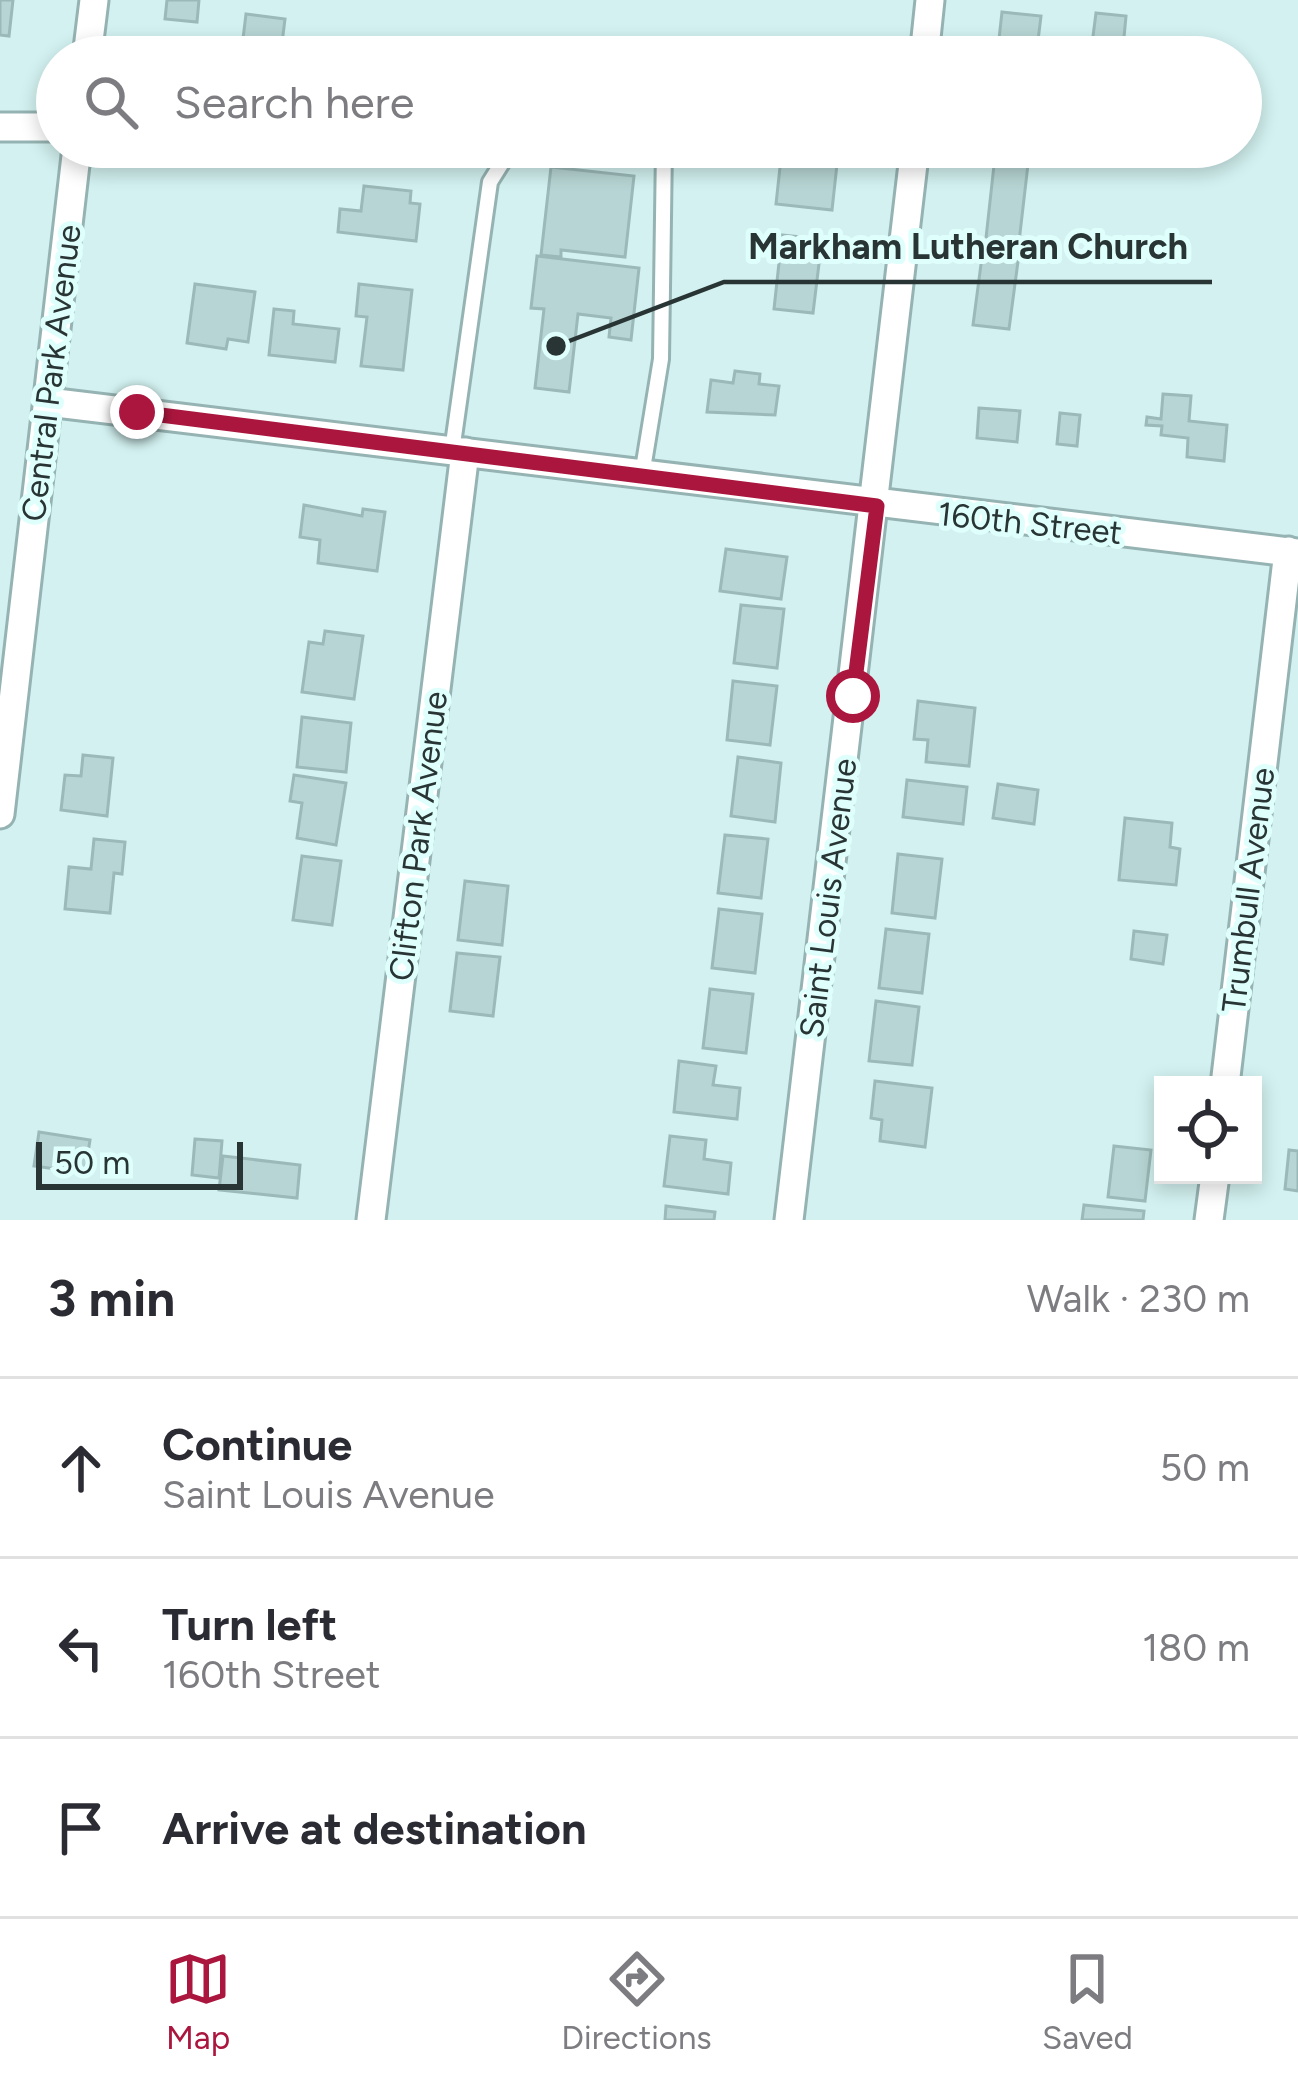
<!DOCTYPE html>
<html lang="en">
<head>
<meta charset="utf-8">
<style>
	:root { --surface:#fff; --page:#f7f7f7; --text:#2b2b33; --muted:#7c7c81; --line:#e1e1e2; --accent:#ab163e }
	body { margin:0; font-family:Figtree,sans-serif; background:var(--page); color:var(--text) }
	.controls { position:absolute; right:36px; bottom:36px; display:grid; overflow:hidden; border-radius:0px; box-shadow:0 6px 18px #0003 }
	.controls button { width:108px; height:108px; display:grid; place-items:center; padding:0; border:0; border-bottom:3px solid var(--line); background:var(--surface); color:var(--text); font:60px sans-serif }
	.scale { position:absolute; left:36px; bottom:30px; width:207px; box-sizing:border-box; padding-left:12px; border:6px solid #293535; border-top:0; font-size:33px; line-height:42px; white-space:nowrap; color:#293535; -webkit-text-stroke:9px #dffffd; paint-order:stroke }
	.stop { position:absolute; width:36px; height:36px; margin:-27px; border:9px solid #ab163e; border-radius:50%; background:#fff }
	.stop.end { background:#ab163e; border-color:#fff; box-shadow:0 3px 12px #0008 }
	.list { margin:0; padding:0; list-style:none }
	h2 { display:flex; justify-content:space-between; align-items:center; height:156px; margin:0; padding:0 48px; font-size:51px }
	h2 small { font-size:39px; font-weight:400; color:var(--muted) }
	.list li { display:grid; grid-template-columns:78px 1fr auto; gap:36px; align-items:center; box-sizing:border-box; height:180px; padding:0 48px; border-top:3px solid var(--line) }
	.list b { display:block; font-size:45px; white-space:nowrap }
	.list p { margin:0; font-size:39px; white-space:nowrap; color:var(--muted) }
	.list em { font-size:39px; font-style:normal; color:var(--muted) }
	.icon { flex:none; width:66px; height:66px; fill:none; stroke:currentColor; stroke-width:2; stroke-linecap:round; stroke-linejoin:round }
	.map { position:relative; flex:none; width:1298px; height:1220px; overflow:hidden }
	.search { position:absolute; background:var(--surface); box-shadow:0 6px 18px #0003; left:36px; right:36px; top:36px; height:132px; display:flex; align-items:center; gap:30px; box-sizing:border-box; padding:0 42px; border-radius:66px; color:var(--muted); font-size:45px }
	.sheet { height:696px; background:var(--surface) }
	nav { display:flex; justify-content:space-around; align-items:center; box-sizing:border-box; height:168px; border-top:3px solid var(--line); background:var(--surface); font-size:33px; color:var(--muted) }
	nav a { display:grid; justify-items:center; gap:6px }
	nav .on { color:var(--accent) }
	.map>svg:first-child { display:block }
	.building { fill:#b7d5d4; stroke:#9bb9b8; stroke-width:3 }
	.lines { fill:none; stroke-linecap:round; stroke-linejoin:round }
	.lane-casing { stroke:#95b3b2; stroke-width:20 }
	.street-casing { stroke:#95b3b2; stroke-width:33 }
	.lane { stroke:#fff; stroke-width:14 }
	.street { stroke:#fff; stroke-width:27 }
	.route { stroke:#ab163e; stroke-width:15 }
	.labels { text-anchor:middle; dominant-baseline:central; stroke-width:10; stroke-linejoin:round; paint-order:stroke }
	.street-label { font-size:33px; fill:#293535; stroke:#dffffd }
	.leader { fill:none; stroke:#293535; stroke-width:4.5 }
	.callout-dot { fill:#293535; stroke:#dffffd; stroke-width:4.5 }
	.callout-label { font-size:36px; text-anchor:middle; font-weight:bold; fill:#293535; stroke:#dffffd; stroke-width:10; stroke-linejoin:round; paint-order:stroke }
</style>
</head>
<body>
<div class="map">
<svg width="1298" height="1220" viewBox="0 0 1298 1220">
	<rect width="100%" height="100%" fill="#d2f1f0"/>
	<!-- building -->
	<g class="building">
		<polygon points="0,0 13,0 9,36 0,35"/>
		<polygon points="167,0 199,0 197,22 165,19"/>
		<polygon points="1002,12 1041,16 1036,57 997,57"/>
		<polygon points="1096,13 1126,16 1123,48 1092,44"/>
		<polygon points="246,14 285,19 281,51 242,47"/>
		<polygon points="996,147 1030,147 1019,242 986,238"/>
		<polygon points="782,149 838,155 832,210 776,204"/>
		<polygon points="551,167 634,176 625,257 561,250 561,257 541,255"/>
		<polygon points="364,186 411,191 410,203 420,204 416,241 338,232 340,209 361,211"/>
		<polygon points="782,235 822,239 813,313 774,309"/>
		<polygon points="983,249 1019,254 1009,329 973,325"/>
		<polygon points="537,256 639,268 631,340 609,337 611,318 578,314 569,392 535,388 544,309 531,308"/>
		<polygon points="195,284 255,292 248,342 228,339 226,349 187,343"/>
		<polygon points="359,284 412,290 403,370 361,366 367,317 356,316"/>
		<polygon points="274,309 294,311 293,324 339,329 335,362 269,355"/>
		<polygon points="735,371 760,374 759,384 779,386 775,415 707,412 711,380 733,383"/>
		<polygon points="1163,394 1191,396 1189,421 1227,425 1224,461 1187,457 1188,438 1161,435 1162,426 1146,425 1147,417 1161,419"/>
		<polygon points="979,408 1020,411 1017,442 977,438"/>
		<polygon points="1060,413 1080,415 1077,446 1057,444"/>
		<polygon points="304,505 362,516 363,509 385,512 377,571 318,563 320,540 300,537"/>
		<polygon points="726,549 787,557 781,599 720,591"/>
		<polygon points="741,605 784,609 777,668 734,663"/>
		<polygon points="325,631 363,636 354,699 302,692 309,642 323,644"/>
		<polygon points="733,681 777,686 770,745 727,740"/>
		<polygon points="918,701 975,708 969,766 926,762 928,740 914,739"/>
		<polygon points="302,717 351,723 346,772 297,767"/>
		<polygon points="83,755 113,758 107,816 61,810 65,775 81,776"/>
		<polygon points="738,757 781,763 775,822 731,816"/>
		<polygon points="294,775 346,783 336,845 297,838 302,803 290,801"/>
		<polygon points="907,780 967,787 963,824 903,817"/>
		<polygon points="998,784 1038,790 1034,824 993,818"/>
		<polygon points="1125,818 1172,823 1170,847 1180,849 1176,885 1119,880"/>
		<polygon points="725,835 768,839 761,898 718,893"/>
		<polygon points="94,839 125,842 122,874 114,873 110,913 65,909 69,867 91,869"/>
		<polygon points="898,854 942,859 935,918 892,913"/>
		<polygon points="302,856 341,861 332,925 293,920"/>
		<polygon points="465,881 508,886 502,945 458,940"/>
		<polygon points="719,909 762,914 755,973 712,968"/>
		<polygon points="886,929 929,934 922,993 879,988"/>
		<polygon points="1134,931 1167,935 1163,964 1131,959"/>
		<polygon points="457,953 500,957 493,1016 450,1011"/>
		<polygon points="710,989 753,994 746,1053 703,1048"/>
		<polygon points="876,1001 919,1007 912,1065 869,1061"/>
		<polygon points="679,1061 716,1066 713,1085 740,1088 737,1119 674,1112"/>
		<polygon points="875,1081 932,1088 925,1147 880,1141 882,1120 871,1118"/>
		<polygon points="39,1132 90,1140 85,1173 34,1166"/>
		<polygon points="670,1136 706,1140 704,1159 731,1163 728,1194 664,1186"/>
		<polygon points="195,1139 222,1141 219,1178 192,1175"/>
		<polygon points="1114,1146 1151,1150 1145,1201 1108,1197"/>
		<polygon points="1289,1150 1298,1151 1298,1191 1285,1189"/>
		<polygon points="223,1156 300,1165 297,1198 219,1190"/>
		<polygon points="1084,1205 1144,1211 1143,1220 1082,1220"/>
		<polygon points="666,1206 715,1212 714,1220 665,1220"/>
	</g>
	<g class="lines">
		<!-- lane casing -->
		<g class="lane-casing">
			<g id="lane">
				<polyline points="452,451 490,182 512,147"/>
				<polyline points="642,475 661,359 664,147"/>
			</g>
		</g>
		<!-- street casing -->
		<g class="street-casing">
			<g id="street">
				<polyline points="87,57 94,0"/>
				<polyline points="924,57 930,0"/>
				<polyline points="0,127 57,127"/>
				<polyline points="48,402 1298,553"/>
				<polyline points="0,814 77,147"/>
				<polyline points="1225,1085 1288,551"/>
				<polyline points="371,1220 465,452"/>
				<polyline points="789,1220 915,147"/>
				<polyline points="1209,1220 1215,1175"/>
			</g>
		</g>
		<!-- lane -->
		<use href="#lane" class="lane"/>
		<!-- street -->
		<use href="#street" class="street"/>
	</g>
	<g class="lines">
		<!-- route -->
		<polyline class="route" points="137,412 877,506 853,696"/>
	</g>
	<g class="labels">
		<!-- street labels -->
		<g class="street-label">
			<text transform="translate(51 373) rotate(-83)">Central Park Avenue</text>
			<text transform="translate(1030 523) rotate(6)">160th Street</text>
			<text transform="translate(418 836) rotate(-83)">Clifton Park Avenue</text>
			<text transform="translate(1248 890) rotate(-83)">Trumbull Avenue</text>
			<text transform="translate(828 898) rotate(-83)">Saint Louis Avenue</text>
		</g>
	</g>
	<!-- callouts -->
	<path class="leader" d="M556 346L724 282H1212"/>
	<circle class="callout-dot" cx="556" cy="346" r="12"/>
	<g class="callout-label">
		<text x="968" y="259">Markham Lutheran Church</text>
	</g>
</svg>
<div class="controls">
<button><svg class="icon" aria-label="locate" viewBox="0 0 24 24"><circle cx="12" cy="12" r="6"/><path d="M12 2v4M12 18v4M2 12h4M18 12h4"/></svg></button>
</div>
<div class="scale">50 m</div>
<div class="stop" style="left:853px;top:696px"></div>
<div class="stop end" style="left:137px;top:412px"></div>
<div class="search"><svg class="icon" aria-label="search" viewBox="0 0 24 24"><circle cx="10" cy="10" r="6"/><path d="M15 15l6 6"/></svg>Search here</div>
</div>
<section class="sheet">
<h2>3 min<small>Walk · 230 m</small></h2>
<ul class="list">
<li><svg class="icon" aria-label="ahead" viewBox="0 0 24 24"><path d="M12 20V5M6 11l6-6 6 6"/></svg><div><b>Continue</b><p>Saint Louis Avenue</p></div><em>50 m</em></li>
<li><svg class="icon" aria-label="left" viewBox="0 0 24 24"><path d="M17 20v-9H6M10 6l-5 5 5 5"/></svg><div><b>Turn left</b><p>160th Street</p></div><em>180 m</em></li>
<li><svg class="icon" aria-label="arrive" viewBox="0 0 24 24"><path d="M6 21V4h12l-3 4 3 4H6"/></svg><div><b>Arrive at destination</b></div></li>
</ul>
</section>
<nav>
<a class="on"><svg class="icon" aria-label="map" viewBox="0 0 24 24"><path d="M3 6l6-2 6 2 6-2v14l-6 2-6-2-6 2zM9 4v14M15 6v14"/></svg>Map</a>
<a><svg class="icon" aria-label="directions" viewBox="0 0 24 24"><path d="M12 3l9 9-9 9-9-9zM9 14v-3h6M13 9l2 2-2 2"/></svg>Directions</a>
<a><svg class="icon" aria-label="saved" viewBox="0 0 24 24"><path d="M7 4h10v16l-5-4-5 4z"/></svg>Saved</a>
</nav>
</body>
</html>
